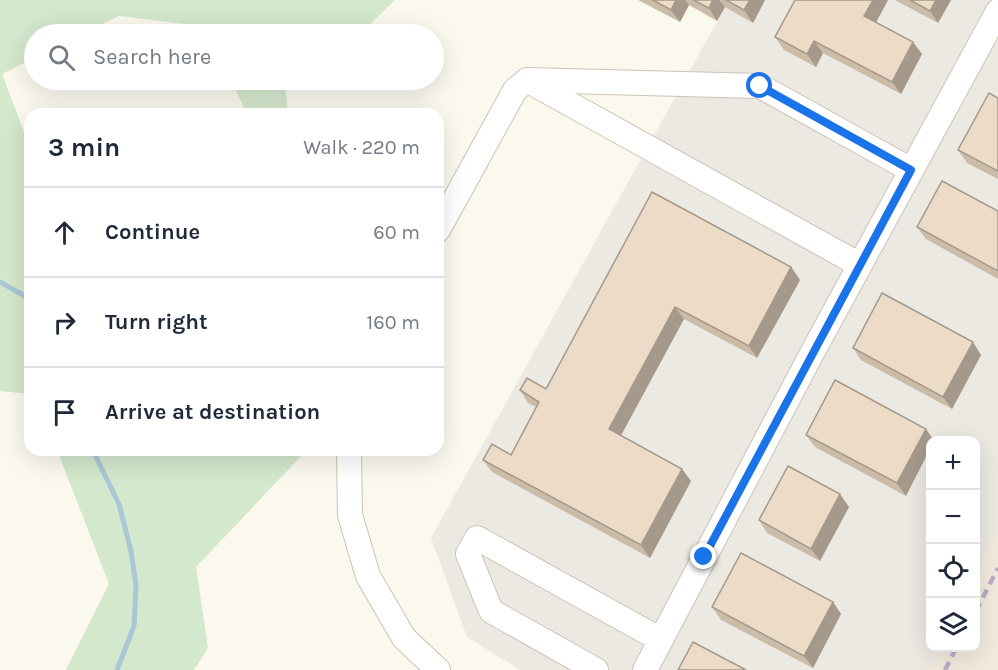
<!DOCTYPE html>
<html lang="en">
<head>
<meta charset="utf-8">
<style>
	:root { --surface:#fff; --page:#f2f2f3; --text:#1f2937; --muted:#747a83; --line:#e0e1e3 }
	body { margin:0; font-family:Karla,sans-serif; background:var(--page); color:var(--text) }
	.controls { position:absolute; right:18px; bottom:18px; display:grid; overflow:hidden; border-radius:12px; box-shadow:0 6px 24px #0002 }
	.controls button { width:54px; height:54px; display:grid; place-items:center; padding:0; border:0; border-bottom:2px solid var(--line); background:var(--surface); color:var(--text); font:30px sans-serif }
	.stop { position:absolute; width:18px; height:18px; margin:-14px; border:4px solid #1a73e8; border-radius:50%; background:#fff }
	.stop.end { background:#1a73e8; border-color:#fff; box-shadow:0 2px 6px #0008 }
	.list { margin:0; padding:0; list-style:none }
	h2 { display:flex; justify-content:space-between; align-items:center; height:78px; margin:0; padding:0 24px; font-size:26px }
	h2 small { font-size:20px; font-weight:400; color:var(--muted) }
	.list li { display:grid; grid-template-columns:39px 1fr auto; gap:18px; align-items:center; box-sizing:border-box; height:90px; padding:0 24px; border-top:2px solid var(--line) }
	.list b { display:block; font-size:22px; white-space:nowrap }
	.list em { font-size:20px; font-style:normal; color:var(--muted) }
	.icon { flex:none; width:33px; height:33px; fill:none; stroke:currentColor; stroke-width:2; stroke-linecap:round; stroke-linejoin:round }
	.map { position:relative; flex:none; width:998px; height:670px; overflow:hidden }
	.search { position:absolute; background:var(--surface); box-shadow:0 6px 24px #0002; left:24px; top:24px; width:420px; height:66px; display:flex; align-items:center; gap:15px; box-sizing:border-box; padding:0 21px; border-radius:33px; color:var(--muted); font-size:22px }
	.panel { position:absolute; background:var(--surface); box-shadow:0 6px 24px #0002; left:24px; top:108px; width:420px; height:348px; border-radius:18px }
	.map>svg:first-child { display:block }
	.residential { fill:#f2ebdd }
	.industrial { fill:#ece8e2 }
	.green { fill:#d4e8cd }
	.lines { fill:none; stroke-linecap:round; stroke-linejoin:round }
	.stream { stroke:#abc7d4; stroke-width:5 }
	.minor-casing { stroke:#cdc3b4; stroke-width:26 }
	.minor { stroke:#fff; stroke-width:24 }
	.rail { stroke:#bdacc5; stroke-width:4.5; stroke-dasharray:9 6; stroke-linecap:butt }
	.wall { fill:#cbbcaa }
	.shaded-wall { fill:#a5998b }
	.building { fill:#ecdbc6; stroke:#a5998b; stroke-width:1.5 }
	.route { stroke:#1a73e8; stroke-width:8 }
</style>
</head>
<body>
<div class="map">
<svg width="998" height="670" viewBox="0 0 998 670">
	<rect width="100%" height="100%" fill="#fbf8ee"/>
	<!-- residential -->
	<polygon class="residential" points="998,529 998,670 929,670 940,648 976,648 976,575"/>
	<!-- industrial -->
	<polygon class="industrial" points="729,0 998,0 998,529 976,575 976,440 930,440 930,648 940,648 929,670 520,670 467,637 431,538"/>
	<!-- green -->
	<g class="green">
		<polygon points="0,0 395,0 370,24 355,34 211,34 208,27 119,16 82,34 34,34 34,58 2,74 30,148 30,394 0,391"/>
		<polygon points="231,80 293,80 285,85 288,114 247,114"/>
		<polygon points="57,450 302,450 305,452 196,567 208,648 194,670 66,670 109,584"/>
	</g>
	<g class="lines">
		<!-- stream -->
		<g class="stream">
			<polyline points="0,282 30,299"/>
			<polyline points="96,450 96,457 119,504 131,551 136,586 134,626 117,670"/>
		</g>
		<!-- minor casing -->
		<g class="minor-casing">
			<g id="minor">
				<polyline points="527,80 760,86 911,170"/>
				<polyline points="532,83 860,265"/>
				<polyline points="438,230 515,90 527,80"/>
				<polyline points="349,450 350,515 368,576 404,638 438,670"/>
				<polyline points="596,670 491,611 468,554 477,538 661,640"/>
				<polyline points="645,670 811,355 998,11"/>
			</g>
		</g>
		<!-- minor -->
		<use href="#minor" class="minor"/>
		<!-- rail -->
		<g class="rail">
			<polyline points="976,611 998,568"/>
			<polyline points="945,670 956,648"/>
		</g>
	</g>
	<!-- wall -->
	<g class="wall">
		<polygon points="638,0 765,0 753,23 725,7 717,21 689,5 680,22"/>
		<polygon points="836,0 888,0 876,22 922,54 901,94 823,53 816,67 784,50 775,37"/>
		<polygon points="895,0 951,0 938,23"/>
		<polygon points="998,98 998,179 967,163 958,150"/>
		<polygon points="652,192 791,267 800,280 757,358 684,319 621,435 691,481 650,558 492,472 483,460 511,455 536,407 528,403 520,390 546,389"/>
		<polygon points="998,211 998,279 926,239 917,227"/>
		<polygon points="853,348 981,355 952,409 861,360"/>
		<polygon points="835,380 906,496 815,447 806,435"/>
		<polygon points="849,507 820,561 767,533 759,520"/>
		<polygon points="833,602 841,614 813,668 721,620 712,607"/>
	</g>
	<!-- shaded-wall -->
	<g class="shaded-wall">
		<polygon points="676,0 685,0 689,5 680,22 671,10"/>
		<polygon points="713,0 719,0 725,7 717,21 709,8"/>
		<polygon points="750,0 765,0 753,23 744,10"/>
		<polygon points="873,0 888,0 873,28 864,16"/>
		<polygon points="936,0 951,0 938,23 930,11"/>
		<polygon points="814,41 823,53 816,67 807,54"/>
		<polygon points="913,42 922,54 901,94 892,82"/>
		<polygon points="791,267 800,280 757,358 749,346"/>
		<polygon points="675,307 684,319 618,441 609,429"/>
		<polygon points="973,342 981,355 952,409 943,397"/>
		<polygon points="926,429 934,441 930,441 930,449 906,496 897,483"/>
		<polygon points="682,469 691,481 650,558 641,545"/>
		<polygon points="840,494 849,507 820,561 811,549"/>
		<polygon points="833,602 841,614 813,668 804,656"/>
	</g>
	<!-- building -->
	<g class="building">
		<polygon points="653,0 676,0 671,10"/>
		<polygon points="693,0 713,0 709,8"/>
		<polygon points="726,0 750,0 744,10"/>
		<polygon points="795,0 873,0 864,16 913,42 892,82 814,41 807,54 775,37"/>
		<polygon points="910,0 936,0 930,11"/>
		<polygon points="989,93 998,98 998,171 958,150"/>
		<polygon points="942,181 998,211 998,271 917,227"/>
		<polygon points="652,192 791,267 749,346 675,307 609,429 682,469 641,545 483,460 492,444 511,455 539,402 520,390 527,378 546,389"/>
		<polygon points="882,293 973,342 943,397 853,348"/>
		<polygon points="835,380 926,429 897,483 806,435"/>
		<polygon points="788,466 840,494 811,549 759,520"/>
		<polygon points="741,553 833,602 804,656 712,607"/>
		<polygon points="693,642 746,670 678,670"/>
	</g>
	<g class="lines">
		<!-- route -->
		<polyline class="route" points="704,557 911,170 760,86"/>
	</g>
</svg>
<div class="controls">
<button>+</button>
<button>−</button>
<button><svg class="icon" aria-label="locate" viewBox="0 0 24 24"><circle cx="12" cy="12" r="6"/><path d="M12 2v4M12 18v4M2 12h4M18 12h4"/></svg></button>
<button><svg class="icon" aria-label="layers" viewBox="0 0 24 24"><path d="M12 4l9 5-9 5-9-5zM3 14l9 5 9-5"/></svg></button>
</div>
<div class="stop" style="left:760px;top:86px"></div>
<div class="stop end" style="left:704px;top:557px"></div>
<div class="search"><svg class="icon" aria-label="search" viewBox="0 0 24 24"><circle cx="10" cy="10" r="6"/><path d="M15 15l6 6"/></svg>Search here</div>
<section class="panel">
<h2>3 min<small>Walk · 220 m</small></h2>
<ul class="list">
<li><svg class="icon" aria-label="ahead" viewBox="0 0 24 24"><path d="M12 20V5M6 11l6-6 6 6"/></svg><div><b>Continue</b></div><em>60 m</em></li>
<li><svg class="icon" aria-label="right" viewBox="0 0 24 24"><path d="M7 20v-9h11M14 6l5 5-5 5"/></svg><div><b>Turn right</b></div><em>160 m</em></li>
<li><svg class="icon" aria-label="arrive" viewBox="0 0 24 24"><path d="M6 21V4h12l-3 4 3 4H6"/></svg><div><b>Arrive at destination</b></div></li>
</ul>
</section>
</div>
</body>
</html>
